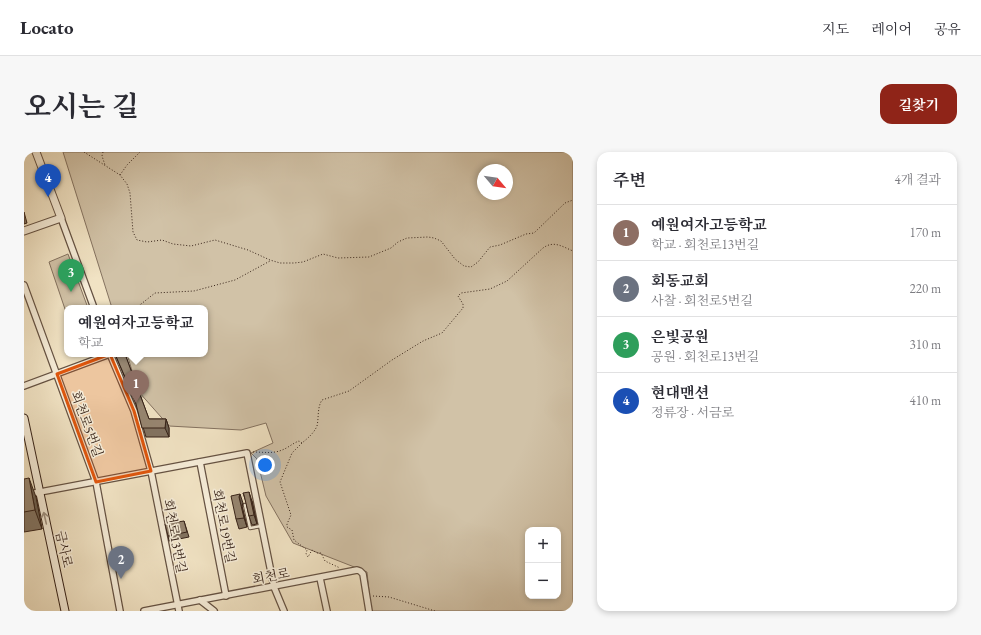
<!DOCTYPE html>
<html lang="ko">
<head>
<meta charset="utf-8">
<style>
	:root { --surface:#fff; --page:#f7f7f7; --text:#2b2b33; --muted:#7c7c81; --line:#e1e1e2; --accent:#8f2418 }
	body { margin:0; font-family:"EB Garamond","Noto Serif KR",serif; background:var(--page); color:var(--text) }
	.controls { position:absolute; right:12px; bottom:12px; display:grid; overflow:hidden; border-radius:8px; box-shadow:0 2px 6px #0003 }
	.controls button { width:36px; height:36px; display:grid; place-items:center; padding:0; border:0; border-bottom:1px solid var(--line); background:var(--surface); color:var(--text); font:20px sans-serif }
	.compass { position:absolute; left:453px; top:12px; width:36px; height:36px; border-radius:50%; background:var(--surface); box-shadow:0 2px 6px #0003; rotate:119deg }
	.you { position:absolute; left:241px; top:313px; width:14px; height:14px; margin:-10px; border:3px solid #fff; border-radius:50%; background:#1a73e8; box-shadow:0 0 0 6px #1a73e833 }
	.badge { display:grid; place-items:center; width:26px; height:26px; border-radius:50%; background:var(--accent); color:#fff; font-size:13px; font-weight:700 }
	.pin { position:absolute; translate:-50% -33px; filter:drop-shadow(0 1px 2px #0008) }
	.pin::after { content:''; position:absolute; top:21px; width:14px; height:12px; background:inherit; clip-path:polygon(0 0,100% 0,50% 100%) }
	.popup { position:absolute; left:40px; top:153px; width:144px; height:52px; box-sizing:border-box; display:grid; place-content:center; border-radius:8px; background:var(--surface); filter:drop-shadow(0 1px 3px #0005); font-size:13px; white-space:nowrap; color:var(--muted) }
	.popup b { font-size:15px; color:var(--text) }
	.popup::after { content:''; position:absolute; left:50%; top:100%; margin-left:-8px; border:8px solid transparent; border-top-color:var(--surface) }
	.list { margin:0; padding:0; list-style:none }
	h2 { display:flex; justify-content:space-between; align-items:center; height:52px; margin:0; padding:0 16px; font-size:17px }
	h2 small { font-size:13px; font-weight:400; color:var(--muted) }
	.list li { display:grid; grid-template-columns:26px 1fr auto; gap:12px; align-items:center; box-sizing:border-box; height:56px; padding:0 16px; border-top:1px solid var(--line) }
	.list b { display:block; font-size:15px; white-space:nowrap }
	.list p { margin:0; font-size:13px; white-space:nowrap; color:var(--muted) }
	.list em { font-size:13px; font-style:normal; color:var(--muted) }
	.map { position:relative; flex:none; width:549px; height:459px; overflow:hidden; border-radius:12px }
	header { display:flex; align-items:center; gap:24px; box-sizing:border-box; height:56px; padding:0 20px; background:var(--surface); border-bottom:1px solid var(--line) }
	header strong { font-size:19px }
	nav { display:flex; gap:22px; margin-inline-start:auto; font-size:14px }
	.intro { display:flex; align-items:center; justify-content:space-between; box-sizing:border-box; height:96px; padding:0 24px }
	h1 { margin:0; font-size:28px }
	.button { padding:10px 18px; border-radius:12px; background:var(--accent); color:#fff; font-size:14px; font-weight:700 }
	main { display:flex; gap:24px; padding:0 24px }
	aside { flex:1; background:var(--surface); border-radius:12px; box-shadow:0 2px 6px #0003 }
	.map>svg:first-child { display:block }
	.green { fill:#d1c2a7; stroke:#847260; fill-rule:evenodd }
	.lines { fill:none; stroke-linecap:round; stroke-linejoin:round }
	.service-casing { stroke:#655243; stroke-width:4.5 }
	.minor-casing { stroke:#655243; stroke-width:8 }
	.tertiary-casing { stroke:#655243; stroke-width:9 }
	.secondary-casing { stroke:#362218; stroke-width:9 }
	.path { stroke:#362218; stroke-width:1; stroke-dasharray:1 2; stroke-linecap:butt }
	.service { stroke:#f6edd9; stroke-width:2.5 }
	.minor { stroke:#f6edd9; stroke-width:5.5 }
	.tertiary { stroke:#f6edd9; stroke-width:7 }
	.secondary { stroke:#f6edd9; stroke-width:7 }
	.wall { fill:#827361; stroke:#362218 }
	.shaded-wall { fill:#6a5e4f; stroke:#362218 }
	.building { fill:#978671; stroke:#362218 }
	.oneway { stroke:#a09282 }
	.marked { fill:#df560d; fill-opacity:0.2; stroke:#df560d; stroke-width:3; stroke-linejoin:round }
	.labels { text-anchor:middle; dominant-baseline:central; stroke-width:3; stroke-linejoin:round; paint-order:stroke }
	.street-label { font-size:13px; fill:#362218; stroke:#f6edd9 }
</style>
</head>
<body>
<header>
<strong>Locato</strong>
<nav><a>지도</a><a>레이어</a><a>공유</a></nav>
</header>
<div class="intro"><h1>오시는 길</h1><a class="button">길찾기</a></div>
<main>
<div class="map">
<svg width="549" height="459" viewBox="0 0 549 459">
	<rect width="100%" height="100%" fill="#f1e3c4"/>
	<filter id="stains"><feTurbulence type="fractalNoise" baseFrequency=".005" numOctaves="4"/><feColorMatrix values="0 0 0 0 .2 0 0 0 0 .09 0 0 0 0 .02 0 0 0 .5 -.17"/></filter>
	<radialGradient id="worn" r=".72"><stop offset=".6" stop-color="#630" stop-opacity="0"/><stop offset="1" stop-color="#630" stop-opacity=".3"/></radialGradient>
	<!-- green -->
	<g class="green">
		<path d="M39 0H549V459H347L343 420 269 391 242 344 233 307 227 301 249 291 242 271 217 278 145 274 114 239 103 202H181V156H88ZM459 18H483V42H459ZM504 378H534V444H504Z"/>
		<polygon points="44,102 64,156 43,156 43,163 25,110"/>
	</g>
	<g class="lines">
		<!-- service casing -->
		<g class="service-casing">
			<polyline id="service" points="221,353 226,376 237,374"/>
		</g>
		<!-- minor casing -->
		<g class="minor-casing">
			<g id="minor">
				<polyline points="37,66 70,156"/>
				<polyline points="0,133 72,330 96,459"/>
				<polyline points="86,202 110,259 127,319 155,459"/>
				<polyline points="0,234 86,202"/>
				<polyline points="176,310 202,444"/>
				<polyline points="0,343 223,301 250,435 260,459"/>
				<polyline points="296,426 303,459"/>
				<polyline points="176,448 190,459"/>
				<polyline points="120,459 333,418 336,419 339,422 345,459"/>
			</g>
		</g>
		<!-- tertiary casing -->
		<g class="tertiary-casing">
			<polyline id="tertiary" points="0,79 37,66 12,0"/>
		</g>
		<!-- secondary casing -->
		<g class="secondary-casing">
			<polyline id="secondary" points="0,266 41,459"/>
		</g>
		<!-- path -->
		<g class="path">
			<polyline points="60,0 96,23 103,32 106,41 109,80 113,88 123,90 138,88 149,92 167,94 191,88 224,98 246,108 256,111 270,111 279,110 299,102 314,106 345,105 367,96 374,90 383,86 404,85 410,86 417,89 431,107 440,114 447,115 454,110 466,95 476,93 502,82 510,81 541,51 549,48"/>
			<polyline points="79,0 78,4 81,13"/>
			<polyline points="96,23 103,13 116,0"/>
			<polyline points="112,156 131,141 170,139 211,128 246,109"/>
			<polyline points="278,291 268,301 256,330 267,363 263,372 263,375 268,378 270,388 283,398 282,402 284,405 288,398 293,401 297,401 301,409 316,416"/>
			<path d="M229 300C239 300 249 302 258 298 264 296 269 291 275 289L278 291C284 286 290 281 293 274 295 265 293 256 298 248L325 239 368 208 399 189 418 181 439 156V152L434 144 437 141 466 137 483 129 519 96C530 88 539 95 549 99"/>
			<polyline points="349,444 365,445 411,459"/>
		</g>
		<!-- service -->
		<use href="#service" class="service"/>
		<!-- minor -->
		<use href="#minor" class="minor"/>
		<!-- tertiary -->
		<use href="#tertiary" class="tertiary"/>
		<!-- secondary -->
		<use href="#secondary" class="secondary"/>
	</g>
	<!-- wall -->
	<g class="wall">
		<polygon points="0,60 3,71 0,72"/>
		<polygon points="91,202 101,202 125,267 142,267 145,276 145,285 122,285 112,252"/>
		<polygon points="0,327 12,345 18,377 0,380"/>
		<polygon points="219,341 228,349 233,372 228,373 225,364 222,350"/>
		<polygon points="219,351 218,354 223,375 215,377 212,367"/>
		<polygon points="160,369 165,385 145,389 144,384"/>
	</g>
	<!-- shaded-wall -->
	<g class="shaded-wall">
		<polygon points="142,267 145,276 145,285 141,276"/>
		<polygon points="5,326 12,345 18,377 11,358"/>
		<polygon points="225,340 228,349 233,372 230,363"/>
		<polygon points="216,342 219,351 218,354 223,375 220,366 215,345"/>
	</g>
	<!-- building -->
	<g class="building">
		<polygon points="91,202 101,202 125,267 142,267 141,276 118,276 111,248"/>
		<polygon points="5,326 11,358 0,360 0,327"/>
		<polygon points="225,340 230,363 225,364 220,343 219,341"/>
		<polygon points="216,342 215,345 220,366 212,367 207,344"/>
		<polygon points="160,369 163,380 144,384 141,372"/>
	</g>
	<!-- one-way arrows -->
	<defs><path id="oneway-shaft" d="M-6 0H5M1.5-3L5.5 0L1.5 3" fill="none" stroke-width="1.6" stroke-linecap="round" stroke-linejoin="round"/></defs>
	<use class="oneway" href="#oneway-shaft" transform="translate(21 366) rotate(-103)"/>
	<!-- marked area -->
	<path class="marked" d="M86 202 110 259 127 319 72 330 33 222Z"/>
	<g class="labels">
		<!-- street labels -->
		<g class="street-label">
			<text transform="translate(63 272) rotate(70)">회천로5번길</text>
			<text transform="translate(200 374) rotate(79)">회천로19번길</text>
			<text transform="translate(151 384) rotate(79)">회천로13번길</text>
			<text transform="translate(40 397) rotate(77)">금사로</text>
			<text transform="translate(247 424) rotate(-11)">회천로</text>
		</g>
	</g>
	<rect width="100%" height="100%" filter="url(#stains)"/>
	<rect width="100%" height="100%" fill="url(#worn)"/>
</svg>
<div class="controls">
<button>+</button>
<button>−</button>
</div>
<svg class="compass" viewBox="-18 -18 36 36"><path d="M0-13l5 13h-10z" fill="#e53935"/><path d="M0 13l5-13h-10z" fill="#7c7c81"/></svg>
<div class="you"></div>
<div class="pin badge" style="left:112px;top:251px;background:#8d6e63">1</div>
<div class="popup"><b>예원여자고등학교</b>학교</div>
<div class="pin badge" style="left:97px;top:427px;background:#6b7280">2</div>
<div class="pin badge" style="left:47px;top:140px;background:#2e9e5b">3</div>
<div class="pin badge" style="left:24px;top:45px;background:#1a4fb4">4</div>
</div>
<aside>
<h2>주변<small>4개 결과</small></h2>
<ul class="list">
<li><span class="badge" style="background:#8d6e63">1</span><div><b>예원여자고등학교</b><p>학교 · 회천로13번길</p></div><em>170 m</em></li>
<li><span class="badge" style="background:#6b7280">2</span><div><b>회동교회</b><p>사찰 · 회천로5번길</p></div><em>220 m</em></li>
<li><span class="badge" style="background:#2e9e5b">3</span><div><b>은빛공원</b><p>공원 · 회천로13번길</p></div><em>310 m</em></li>
<li><span class="badge" style="background:#1a4fb4">4</span><div><b>현대맨션</b><p>정류장 · 서금로</p></div><em>410 m</em></li>
</ul>
</aside>
</main>
</body>
</html>
